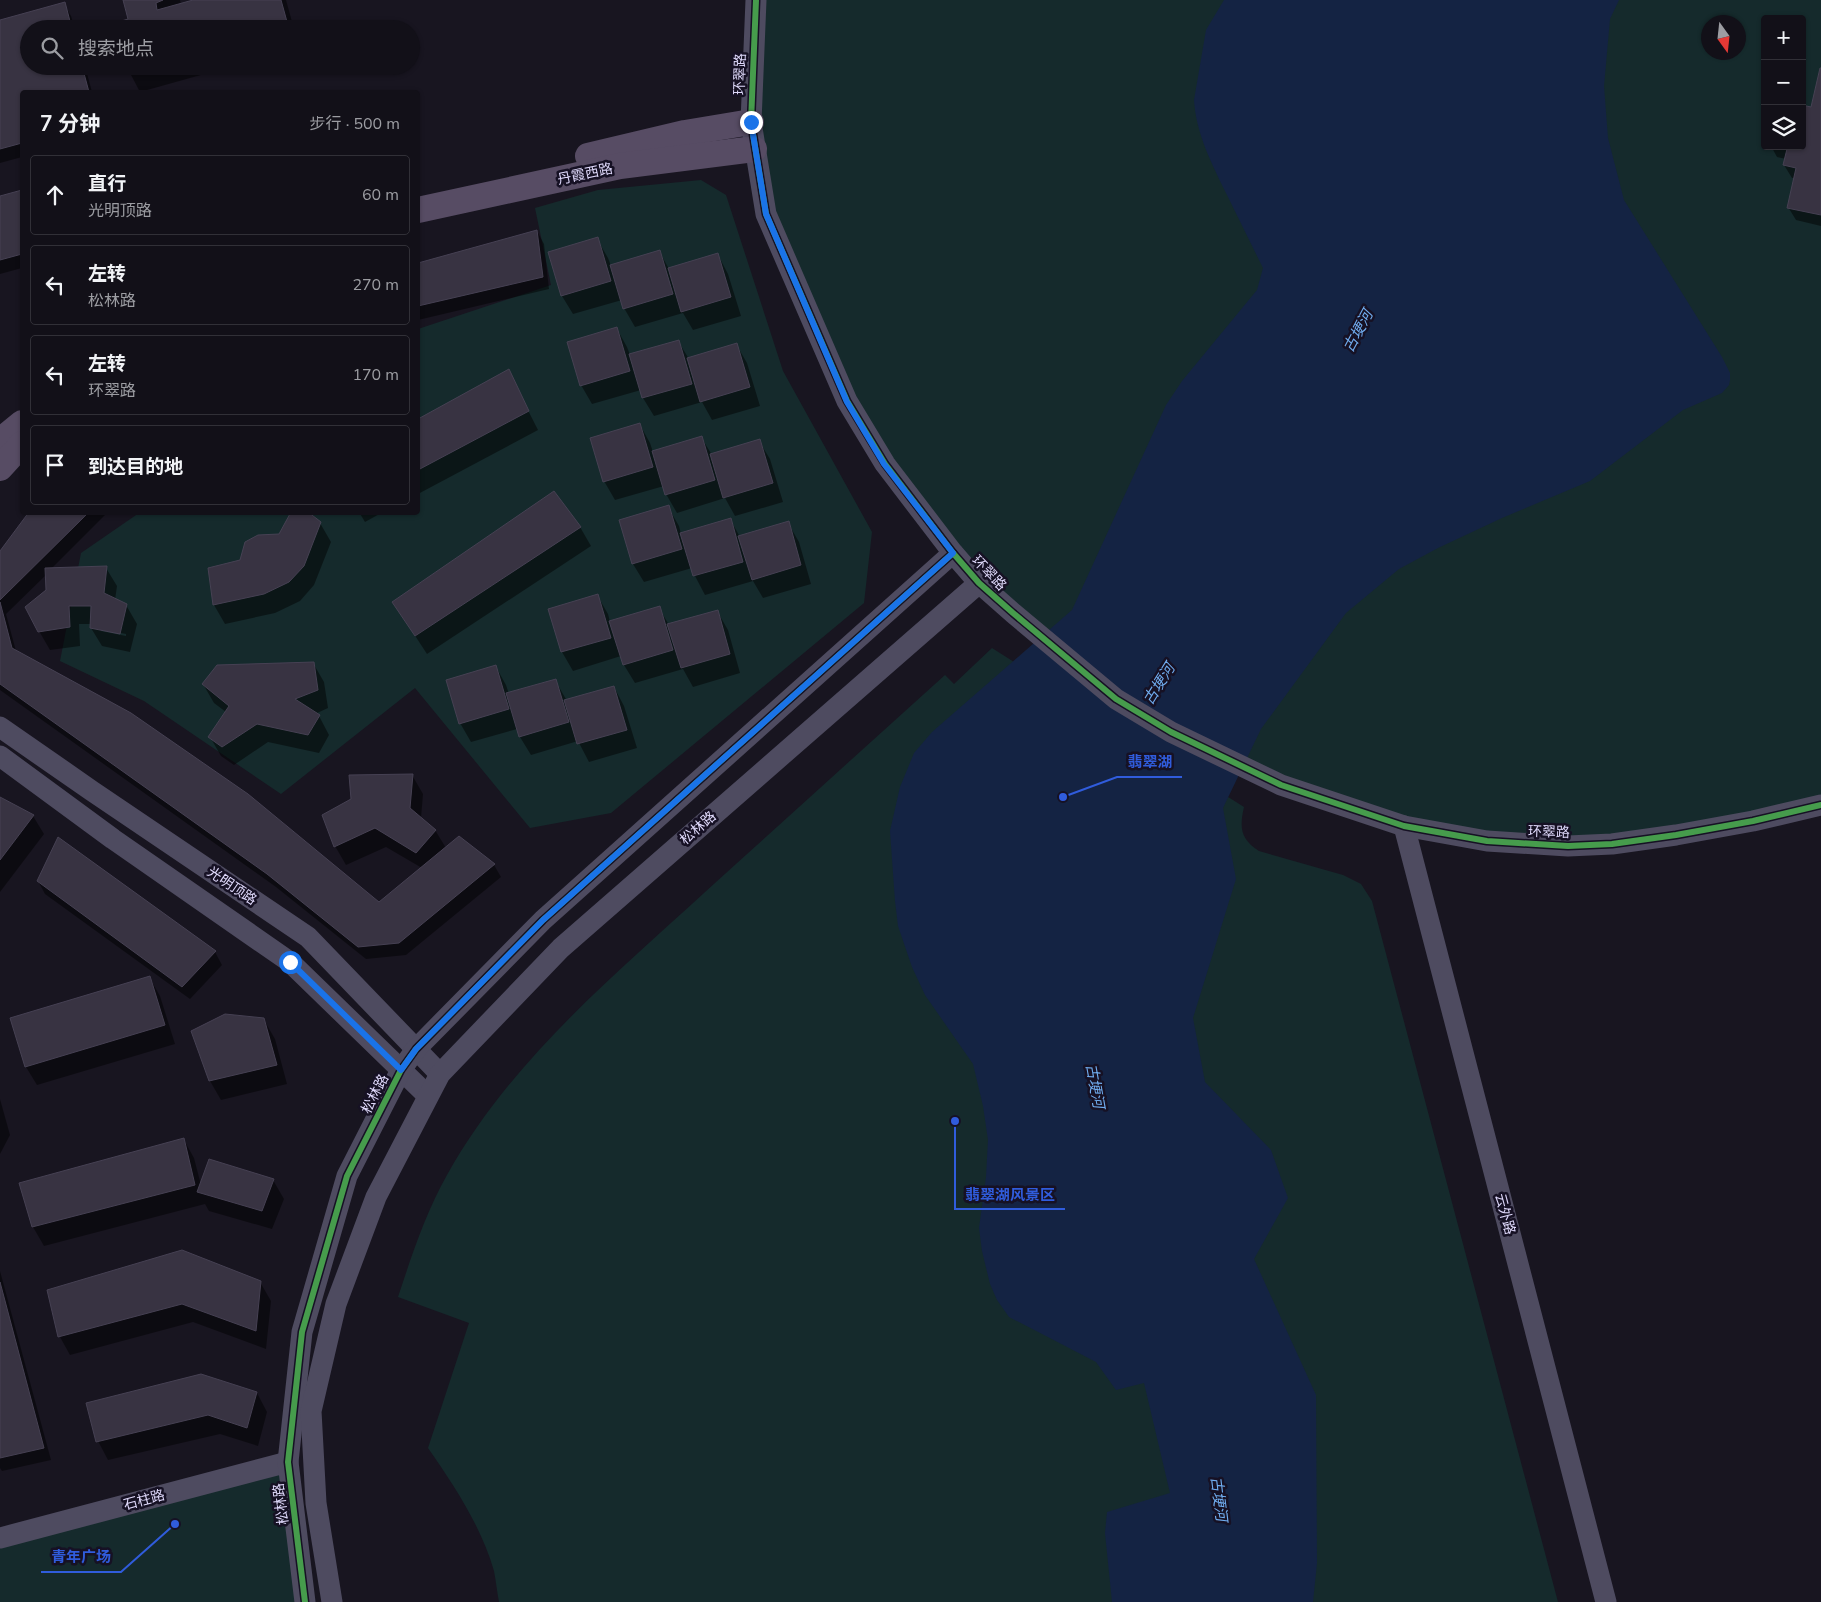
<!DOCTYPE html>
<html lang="zh">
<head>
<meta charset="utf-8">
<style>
	:root { --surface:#121018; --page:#1f1e25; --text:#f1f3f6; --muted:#9c9da2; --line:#313037 }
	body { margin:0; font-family:"Nunito Sans","Noto Sans SC",sans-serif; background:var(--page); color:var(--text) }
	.controls { position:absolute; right:15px; top:15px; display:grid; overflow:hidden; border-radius:5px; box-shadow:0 1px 4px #0004 }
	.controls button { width:45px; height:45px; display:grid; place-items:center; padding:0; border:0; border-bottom:1px solid var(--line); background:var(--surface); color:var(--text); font:25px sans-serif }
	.compass { position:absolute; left:1701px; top:15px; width:45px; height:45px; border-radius:50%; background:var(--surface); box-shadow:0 1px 4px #0004; rotate:165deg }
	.stop { position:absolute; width:15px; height:15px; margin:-11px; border:4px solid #1a73e8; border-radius:50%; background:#fff }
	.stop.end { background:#1a73e8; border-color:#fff; box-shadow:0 1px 5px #0008 }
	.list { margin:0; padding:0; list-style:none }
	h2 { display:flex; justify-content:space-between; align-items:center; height:65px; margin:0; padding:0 20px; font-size:21px }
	h2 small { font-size:16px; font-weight:400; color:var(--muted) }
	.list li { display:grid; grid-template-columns:32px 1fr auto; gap:15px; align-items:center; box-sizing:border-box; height:80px; margin:0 10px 10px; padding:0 10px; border:1px solid var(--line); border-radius:5px }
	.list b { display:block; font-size:19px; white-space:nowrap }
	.list p { margin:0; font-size:16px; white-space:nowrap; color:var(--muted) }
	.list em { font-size:16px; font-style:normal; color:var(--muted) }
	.icon { flex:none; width:28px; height:28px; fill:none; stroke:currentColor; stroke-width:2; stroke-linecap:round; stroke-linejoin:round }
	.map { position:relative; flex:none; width:1821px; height:1602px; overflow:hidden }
	.search { position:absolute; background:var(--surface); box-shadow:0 1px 4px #0004; left:20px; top:20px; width:400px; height:55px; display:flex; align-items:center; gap:12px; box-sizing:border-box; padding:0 18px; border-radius:28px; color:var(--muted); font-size:19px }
	.panel { position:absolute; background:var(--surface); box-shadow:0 1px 4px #0004; left:20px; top:90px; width:400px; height:425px; border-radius:5px }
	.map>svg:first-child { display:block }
	.green { fill:#152a2c; fill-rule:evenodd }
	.water { fill:#142343 }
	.shadow { fill:#0007; fill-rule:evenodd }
	.building { fill:#383342; stroke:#464153 }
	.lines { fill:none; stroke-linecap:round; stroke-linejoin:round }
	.minor { stroke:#4e4b60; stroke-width:21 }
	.major { stroke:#574c64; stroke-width:26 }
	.cycleway-casing { stroke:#161124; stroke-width:9 }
	.cycleway { stroke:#469c4c; stroke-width:6 }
	.route { stroke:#1a73e8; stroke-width:6 }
	.labels { text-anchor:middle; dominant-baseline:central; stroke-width:5; stroke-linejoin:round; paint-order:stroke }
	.street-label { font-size:14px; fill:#dfd9fb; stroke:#161124 }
	.water-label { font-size:15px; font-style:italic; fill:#71adf0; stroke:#161124 }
	.leader { fill:none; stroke:#305cdc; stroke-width:2 }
	.callout-dot { fill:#305cdc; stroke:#161124; stroke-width:2 }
	.callout-label { font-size:15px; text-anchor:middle; font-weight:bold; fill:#305cdc; stroke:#161124; stroke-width:5; stroke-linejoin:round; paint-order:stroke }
</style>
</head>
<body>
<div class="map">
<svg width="1821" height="1602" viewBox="0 0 1821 1602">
	<rect width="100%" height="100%" fill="#181520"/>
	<!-- green -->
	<g class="green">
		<path d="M756 0H1821V805L1676 835 1487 841 1281 785 1013 613 885 464 766 214ZM1765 19H1802V146H1765ZM1708 22H1738V52H1708Z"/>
		<polygon points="701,180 726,195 783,371 872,532 864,603 611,813 530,828 415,688 281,794 144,701 60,661 81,553 139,513 418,512 418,329 551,285 535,208 598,190"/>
		<path d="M992 648 1244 807C1239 829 1241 839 1259 851L1343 875 1361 884 1372 901 1558 1602H499C497 1592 496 1581 494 1571 481 1526 455 1487 428 1448L469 1323 398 1297C412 1255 425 1214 447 1175 510 1062 610 979 704 893 785 820 865 747 945 675L954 684Z"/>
		<polygon points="288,1462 305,1602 0,1602 0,1538"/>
	</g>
	<!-- water -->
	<path class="water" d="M1224 0H1619L1610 19 1604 86 1608 138 1624 200 1722 357 1730 373V380L1729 385 1722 393 1683 410 1590 481 1502 518 1438 548 1399 569 1346 613 1261 729 1223 808 1236 879 1193 1018 1205 1082 1271 1150 1288 1198 1254 1259 1316 1395 1317 1563 1313 1602H1112L1105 1533 1107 1512 1170 1493 1144 1383 1116 1390 1096 1362 1009 1317 997 1300 990 1284 982 1251 979 1228 986 1177 988 1140 983 1106 973 1064 925 995 912 967 898 926 895 901 890 831 900 787 914 753 932 732 1072 610 1166 405 1182 381 1257 290 1263 268C1251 244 1239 219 1227 195 1212 164 1196 134 1194 100L1206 30Z"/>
	<!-- shadow -->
	<g class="shadow">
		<polygon points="124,0 180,0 181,5 198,0 286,0 294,29 118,29 130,20"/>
		<polygon points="64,4 71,16 75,29 29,29 29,66 85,66 92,92 22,92 22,157 0,163 0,21"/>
		<polygon points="128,66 233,66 140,92 130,73"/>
		<polygon points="1821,69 1821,226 1796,220 1788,207 1795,178 1792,178 1784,165 1786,159 1777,157 1771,146 1802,146"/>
		<polygon points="22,192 22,268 0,274 0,197"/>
		<polygon points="537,231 544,244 549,289 418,320 418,265"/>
		<polygon points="597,239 608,258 611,266 659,251 669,269 718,255 728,274 741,316 693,330 683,313 635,327 624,308 622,300 573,314 562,296"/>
		<polygon points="617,329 627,347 630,355 678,341 689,359 736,344 747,363 760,406 712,420 702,402 654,416 643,398 641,390 592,404 581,385"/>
		<polygon points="508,371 538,430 418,494 418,420"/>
		<polygon points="640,425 650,443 653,452 701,437 712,455 759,441 770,459 783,502 735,516 725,498 677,513 666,494 664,486 615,500 604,481"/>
		<polygon points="668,507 679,526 681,534 730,519 740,537 788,523 799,542 811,584 763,598 753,581 705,595 695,576 692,568 644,582 633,564"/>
		<path d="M30 512H108L51 569 106 568 117 586 115 600 126 605 137 624 130 652 102 646 91 628 92 624H79L80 646 50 650 39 631 47 591V574L6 614 16 651 379 903 422 868 386 847 346 865 335 846 412 775 423 794 421 818 435 830 446 848 494 865 501 877 406 955 366 959 276 887 0 690V553ZM101 629 126 634V636L101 631Z"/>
		<polygon points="359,512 383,512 365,522"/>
		<polygon points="320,523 331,542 314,585 300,601 275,613 225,624 214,605 209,568 241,561 279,536"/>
		<polygon points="580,527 591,546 427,654 393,602"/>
		<polygon points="597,595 608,614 610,622 659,608 669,625 717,611 728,630 740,673 693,687 683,669 635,683 624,665 621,656 573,671 562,652 549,610"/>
		<polygon points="313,663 324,682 328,708 315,714 319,716 329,735 319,753 268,742 234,765 221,756 210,737 226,712 214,703 203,684"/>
		<polygon points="496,667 506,685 509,694 555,680 567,701 614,687 624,706 637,748 589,762 578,741 531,755 520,737 517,729 471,742 460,723"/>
		<polygon points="0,799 33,816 44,834 0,892"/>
		<polygon points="59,839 215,952 222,965 190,999 45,894 38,881"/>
		<polygon points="149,977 160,996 175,1044 37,1085 26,1067 11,1019"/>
		<polygon points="264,1020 275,1039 287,1084 221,1100 210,1081 192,1032"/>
		<polygon points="0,1099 10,1135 0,1154"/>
		<polygon points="184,1140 194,1158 201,1185 273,1180 284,1199 272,1229 209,1211 205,1204 44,1246 33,1227 20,1183"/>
		<polygon points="0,1271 51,1460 2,1471 0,1468"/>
		<polygon points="260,1282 271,1301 266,1349 193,1322 70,1355 60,1337 49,1291"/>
		<polygon points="257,1393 267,1412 258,1446 220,1434 108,1460 98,1441"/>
	</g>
	<!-- building -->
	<g class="building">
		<polygon points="123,0 163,0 156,3 157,10 193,0 281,0 289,29 116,29 115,23 128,19"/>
		<polygon points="65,2 72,29 29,29 29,66 82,66 89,92 22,92 22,143 0,149 0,20"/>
		<polygon points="126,66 154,66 128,73"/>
		<polygon points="1820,68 1821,68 1821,215 1787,208 1796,168 1783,165 1787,149 1777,146 1802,146 1802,105 1811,107"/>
		<polygon points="22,190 22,254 0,260 0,196"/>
		<polygon points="537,230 543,277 418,306 418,263"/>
		<polygon points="598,237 611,281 561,296 548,252"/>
		<polygon points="660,250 673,294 623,309 610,265"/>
		<polygon points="718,253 731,297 681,312 668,268"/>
		<polygon points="617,327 630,371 580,386 567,342"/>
		<polygon points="679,340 692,384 642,398 629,354"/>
		<polygon points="737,343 750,387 700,402 687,358"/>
		<polygon points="509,369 529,411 418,470 418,419"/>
		<polygon points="640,423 653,467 603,482 590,438"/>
		<polygon points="702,436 715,480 665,495 652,451"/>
		<polygon points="760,439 773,483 723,498 710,454"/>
		<polygon points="554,491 581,527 415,636 392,602"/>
		<polygon points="669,505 682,549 632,564 619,520"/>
		<polygon points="29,512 89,512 0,600 0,551"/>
		<polygon points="291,512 308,512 321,522 304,566 289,582 264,594 213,605 208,568 240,560 245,542 258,535 279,534"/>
		<polygon points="731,518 743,562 693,576 680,533"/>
		<polygon points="789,521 801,565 752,580 738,536"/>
		<polygon points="107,566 104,593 127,604 120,634 90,628 91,606 69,606 70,627 38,632 25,607 46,590 45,568"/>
		<polygon points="598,594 611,638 561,652 548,609"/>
		<polygon points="0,602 12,648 131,713 248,794 379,902 459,836 495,864 399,943 358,947 267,874 0,684"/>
		<polygon points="660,606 673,650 623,665 609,621"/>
		<polygon points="718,610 730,654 681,668 667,624"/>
		<polygon points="314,662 318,690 295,699 320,715 308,735 257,724 222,747 208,737 229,706 202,684 217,665"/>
		<polygon points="496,665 509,709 459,724 446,680"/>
		<polygon points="556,679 569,722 519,737 506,693"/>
		<polygon points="614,686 627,730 577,744 564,700"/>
		<polygon points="413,774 410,808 436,830 416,853 375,828 334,847 322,815 351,799 349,775"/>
		<polygon points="0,797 34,815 0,860"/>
		<polygon points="58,837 216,951 182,987 37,881"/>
		<polygon points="150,976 165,1025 25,1067 10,1018"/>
		<polygon points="225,1014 264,1018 277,1065 209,1081 191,1031"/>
		<polygon points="184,1138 195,1185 32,1227 19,1183"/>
		<polygon points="209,1159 274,1179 262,1211 197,1192"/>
		<polygon points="182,1250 261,1281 256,1331 182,1304 58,1337 47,1290"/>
		<polygon points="0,1282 44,1448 0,1458"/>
		<polygon points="201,1374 257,1392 247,1428 208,1415 96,1442 86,1403"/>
	</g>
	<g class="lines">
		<!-- minor -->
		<g class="minor">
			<polyline points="756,0 751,122 766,214 847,401 885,464 953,553 979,583 1013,613 1116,699 1171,732 1281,785 1404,826 1487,841 1568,846 1612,844 1676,835 1753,821 1821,805"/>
			<polyline points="0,727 92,791 308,937 440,1074"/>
			<polyline points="0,756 113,839 290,962 428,1096"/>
			<polyline points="1404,826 1606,1602"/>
			<polyline points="0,1538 288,1462"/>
			<polyline points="305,1602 288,1462 302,1332 347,1176 401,1070 416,1049 543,920 953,553"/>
			<polyline points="332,1602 316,1503 311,1411 336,1304 376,1197 440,1074 561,948 979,583"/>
		</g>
		<!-- major -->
		<g class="major">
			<polyline points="588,156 685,133 751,122"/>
			<polyline points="418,210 620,166 754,149"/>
			<polyline points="0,441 22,423"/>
			<polyline points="0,468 22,444"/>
		</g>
		<!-- cycleway casing -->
		<g class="cycleway-casing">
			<g id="cycleway">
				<polyline points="756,0 751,122 766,214 847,401 885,464 953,553 979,583 1013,613 1116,699 1171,732 1281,785 1404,826 1487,841 1568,846 1612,844 1676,835 1753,821 1821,805"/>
				<polyline points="305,1602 288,1462 302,1332 347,1176 401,1070 416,1049 543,920 953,553"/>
			</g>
		</g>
		<!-- cycleway -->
		<use href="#cycleway" class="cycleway"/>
	</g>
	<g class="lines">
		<!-- route -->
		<polyline class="route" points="290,962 401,1070 416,1049 543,920 953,553 884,464 847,402 766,214 751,122"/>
	</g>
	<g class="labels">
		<!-- street labels -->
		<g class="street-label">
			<text transform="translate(740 74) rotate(-88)">环翠路</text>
			<text transform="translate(585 174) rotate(-12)">丹霞西路</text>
			<text transform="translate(989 573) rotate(46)">环翠路</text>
			<text transform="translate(698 828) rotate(-41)">松林路</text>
			<text transform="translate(1549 832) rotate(2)">环翠路</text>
			<text transform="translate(232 886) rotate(34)">光明顶路</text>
			<text transform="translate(375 1094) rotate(-63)">松林路</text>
			<text transform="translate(1505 1214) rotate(75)">云外路</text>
			<text transform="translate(144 1500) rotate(-15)">石柱路</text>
			<text transform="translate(281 1504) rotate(-97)">松林路</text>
		</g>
		<!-- water labels -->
		<g class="water-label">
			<text transform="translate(1358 331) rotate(-62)">古埂河</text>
			<text transform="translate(1159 684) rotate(-58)">古埂河</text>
			<text transform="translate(1095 1086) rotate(80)">古埂河</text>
			<text transform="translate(1219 1499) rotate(83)">古埂河</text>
		</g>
	</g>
	<!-- callouts -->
	<path class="leader" d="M1063 797L1117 777H1182M955 1121L955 1209H1065M175 1524L121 1572H41"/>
	<g class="callout-dot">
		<circle cx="1063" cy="797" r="5"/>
		<circle cx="955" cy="1121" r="5"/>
		<circle cx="175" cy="1524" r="5"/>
	</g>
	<g class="callout-label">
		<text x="1150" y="767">翡翠湖</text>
		<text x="1010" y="1200">翡翠湖风景区</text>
		<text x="81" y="1562">青年广场</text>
	</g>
</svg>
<div class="controls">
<button>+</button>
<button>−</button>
<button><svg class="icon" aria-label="layers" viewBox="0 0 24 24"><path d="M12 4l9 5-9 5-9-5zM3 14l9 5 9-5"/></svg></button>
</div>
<svg class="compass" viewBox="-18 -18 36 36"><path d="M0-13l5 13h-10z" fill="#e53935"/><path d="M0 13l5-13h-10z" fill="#9c9da2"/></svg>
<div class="stop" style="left:290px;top:962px"></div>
<div class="stop end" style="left:751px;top:122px"></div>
<div class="search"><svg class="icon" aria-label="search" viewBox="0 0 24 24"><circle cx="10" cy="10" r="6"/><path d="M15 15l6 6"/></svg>搜索地点</div>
<section class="panel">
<h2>7 分钟<small>步行 · 500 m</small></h2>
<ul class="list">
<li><svg class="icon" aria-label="ahead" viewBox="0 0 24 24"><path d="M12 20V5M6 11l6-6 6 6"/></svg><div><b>直行</b><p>光明顶路</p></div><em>60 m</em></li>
<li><svg class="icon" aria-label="left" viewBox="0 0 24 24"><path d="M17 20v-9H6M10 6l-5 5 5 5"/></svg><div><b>左转</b><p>松林路</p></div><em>270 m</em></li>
<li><svg class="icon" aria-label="left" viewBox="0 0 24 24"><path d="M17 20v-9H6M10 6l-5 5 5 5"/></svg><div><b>左转</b><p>环翠路</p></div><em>170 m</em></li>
<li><svg class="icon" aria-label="arrive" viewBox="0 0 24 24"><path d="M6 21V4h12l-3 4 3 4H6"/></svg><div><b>到达目的地</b></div></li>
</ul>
</section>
</div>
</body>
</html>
